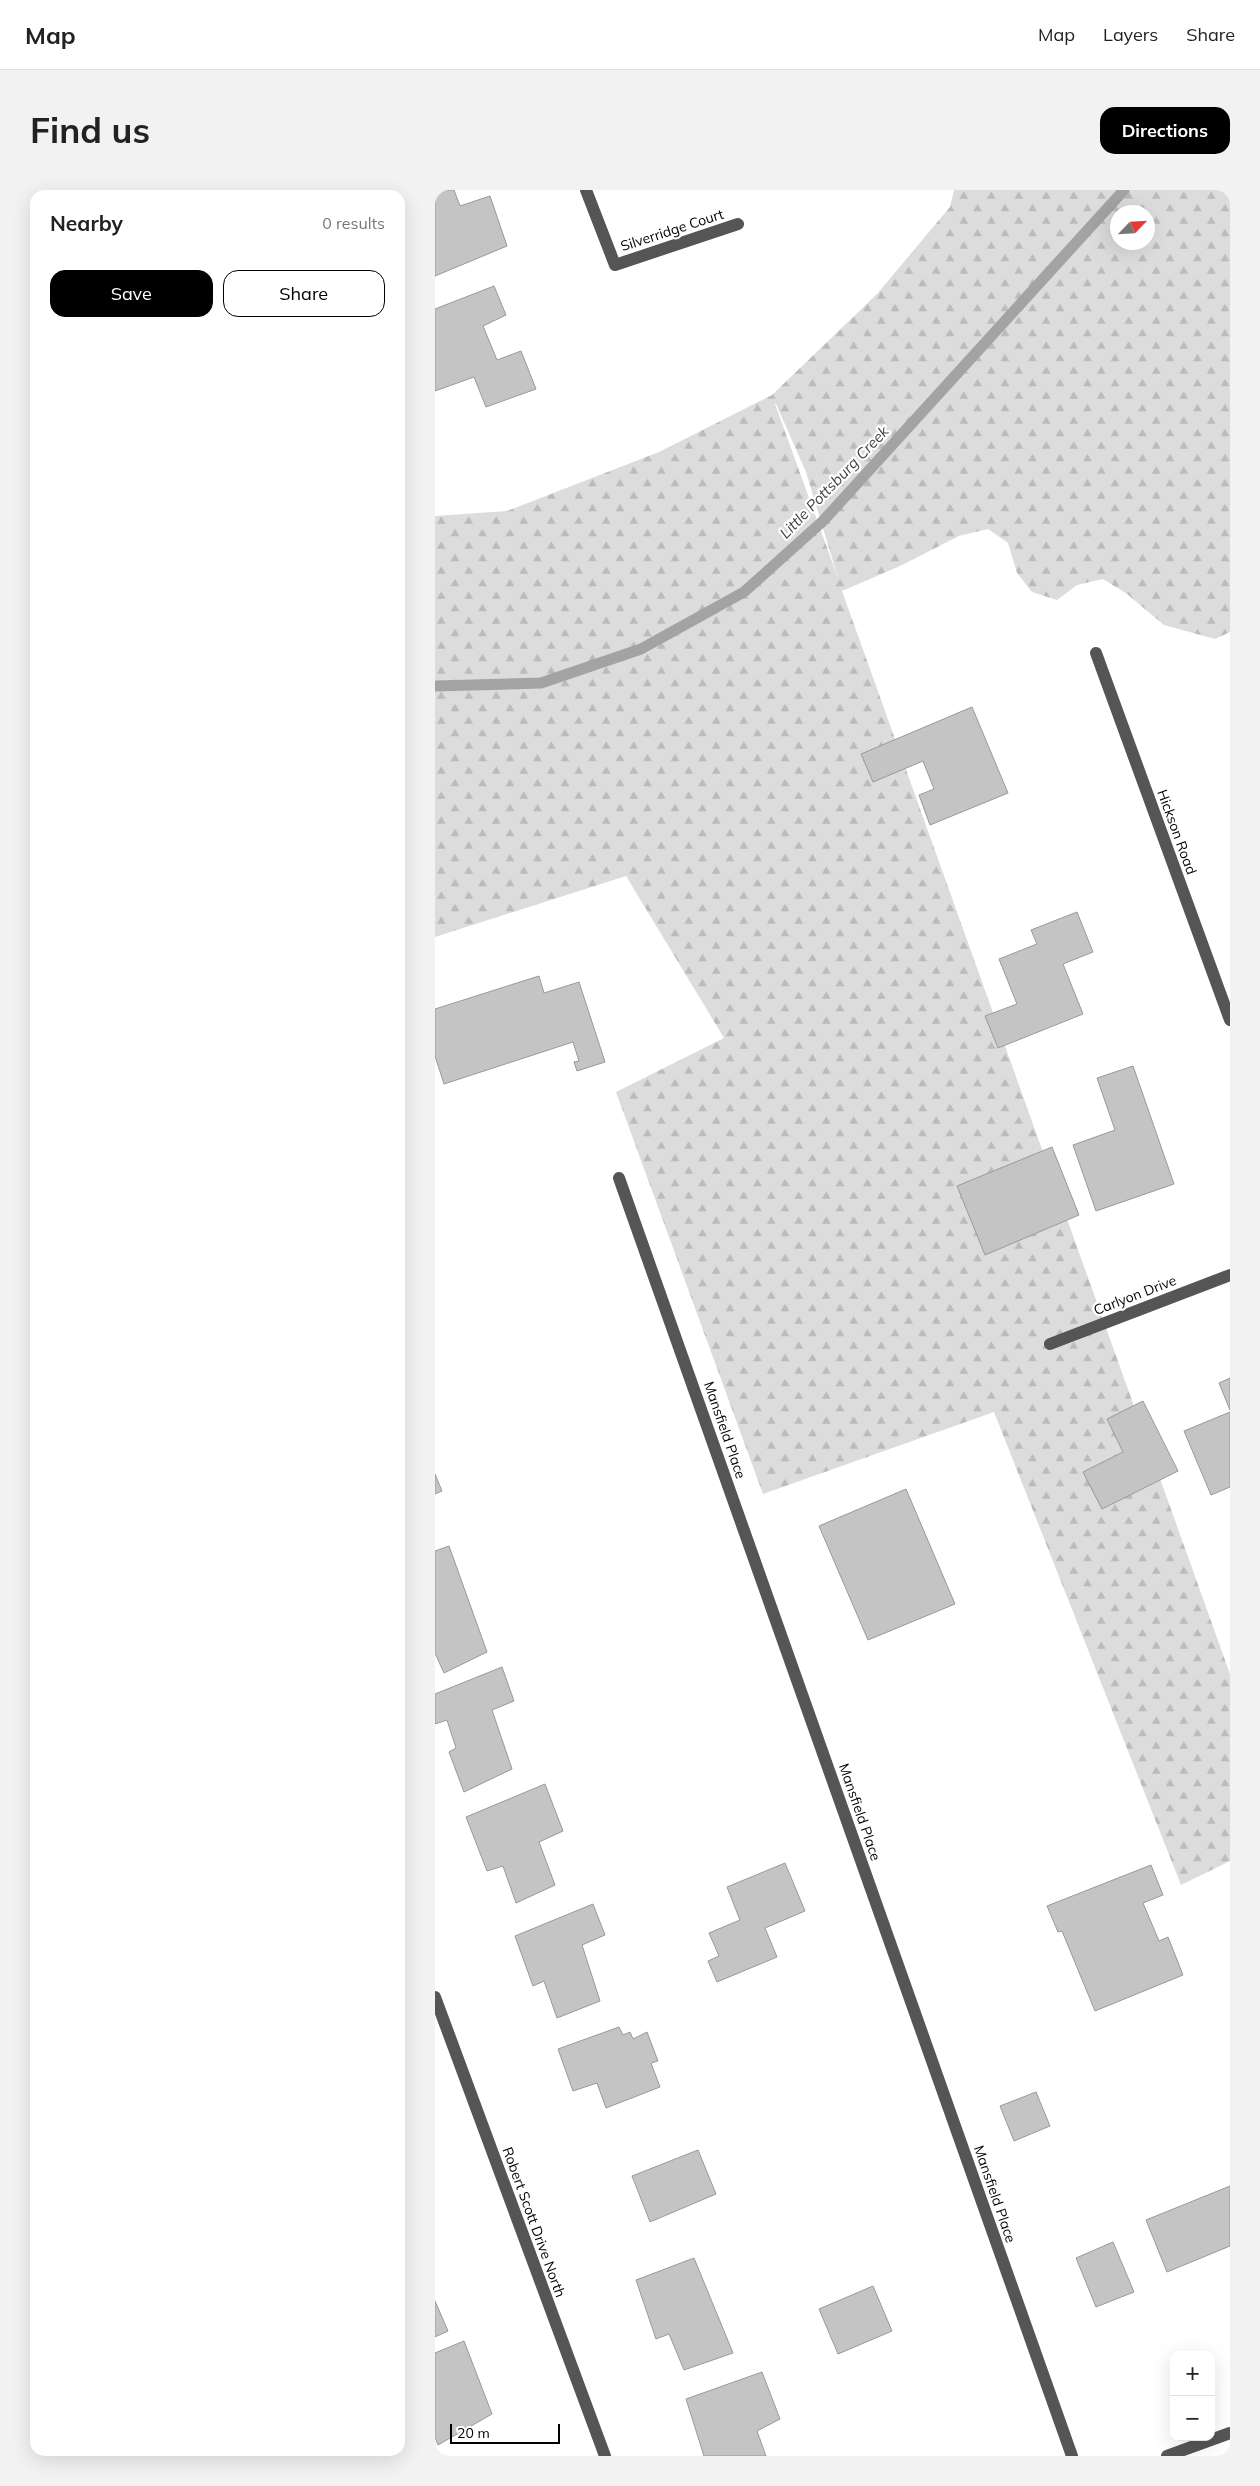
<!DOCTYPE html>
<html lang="en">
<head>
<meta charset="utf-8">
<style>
	:root { --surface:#fff; --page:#f2f2f2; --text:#222; --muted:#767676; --line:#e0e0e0; --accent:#000 }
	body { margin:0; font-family:Mulish,sans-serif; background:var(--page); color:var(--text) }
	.controls { position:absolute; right:15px; bottom:15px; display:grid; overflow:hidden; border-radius:10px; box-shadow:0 5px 20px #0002 }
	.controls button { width:45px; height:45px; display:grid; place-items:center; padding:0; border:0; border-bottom:1px solid var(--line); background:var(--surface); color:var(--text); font:25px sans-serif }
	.compass { position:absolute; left:675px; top:15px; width:45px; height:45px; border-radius:50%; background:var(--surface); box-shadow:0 5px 20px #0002; rotate:65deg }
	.scale { position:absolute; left:15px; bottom:12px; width:110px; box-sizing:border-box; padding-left:5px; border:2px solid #000; border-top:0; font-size:14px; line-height:18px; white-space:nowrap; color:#000; -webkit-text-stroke:4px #fff; paint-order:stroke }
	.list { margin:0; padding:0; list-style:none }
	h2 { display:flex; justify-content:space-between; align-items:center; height:65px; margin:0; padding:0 20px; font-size:21px }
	h2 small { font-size:16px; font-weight:400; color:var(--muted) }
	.actions { display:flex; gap:10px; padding:15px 20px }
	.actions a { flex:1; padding:11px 0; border:1px solid var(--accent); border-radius:15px; text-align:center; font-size:18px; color:var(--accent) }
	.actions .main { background:var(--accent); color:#fff }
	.map { position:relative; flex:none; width:795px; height:2266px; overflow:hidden; border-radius:15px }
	header { display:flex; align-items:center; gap:30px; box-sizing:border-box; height:70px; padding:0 25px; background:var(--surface); border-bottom:1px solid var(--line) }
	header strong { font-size:24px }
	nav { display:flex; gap:28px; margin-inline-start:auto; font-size:18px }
	.intro { display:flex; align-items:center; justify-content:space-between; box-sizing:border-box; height:120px; padding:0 30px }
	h1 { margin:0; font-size:35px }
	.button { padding:12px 22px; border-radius:15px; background:var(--accent); color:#fff; font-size:18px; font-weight:700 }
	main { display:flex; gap:30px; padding:0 30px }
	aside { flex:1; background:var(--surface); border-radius:15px; box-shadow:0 5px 20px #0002 }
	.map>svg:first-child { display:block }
	.forest { fill:url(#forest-firs); fill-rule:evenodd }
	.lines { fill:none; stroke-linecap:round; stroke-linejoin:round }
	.stream { stroke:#a3a3a3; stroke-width:11 }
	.building { fill:#c4c4c4; stroke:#999 }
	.minor { stroke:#555; stroke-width:12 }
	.labels { text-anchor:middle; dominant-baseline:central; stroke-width:4.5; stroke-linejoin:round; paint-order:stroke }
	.street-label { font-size:14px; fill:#000; stroke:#fff }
	.water-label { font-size:15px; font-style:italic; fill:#444; stroke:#fff }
</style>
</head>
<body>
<header>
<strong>Map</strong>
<nav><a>Map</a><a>Layers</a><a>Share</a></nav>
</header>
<div class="intro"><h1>Find us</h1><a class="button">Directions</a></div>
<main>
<aside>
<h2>Nearby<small>0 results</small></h2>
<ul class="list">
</ul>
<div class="actions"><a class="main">Save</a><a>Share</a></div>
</aside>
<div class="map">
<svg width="795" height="2266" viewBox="0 0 795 2266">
	<defs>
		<pattern id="forest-firs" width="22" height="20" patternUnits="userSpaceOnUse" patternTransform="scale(1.25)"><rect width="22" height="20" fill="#dcdcdc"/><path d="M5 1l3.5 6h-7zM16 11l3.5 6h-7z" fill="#bbb"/></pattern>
	</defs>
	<rect width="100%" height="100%" fill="#fff"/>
	<!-- forest -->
	<path class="forest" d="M519 0H795V442L780 449 729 435 692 404 668 389 642 395 622 410 597 402 582 383 573 353 553 339 524 346 465 376 407 401 795 1484V1671L746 1695 559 1222 328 1304 181 902 289 848 191 686 0 747V326L72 321 224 262 337 205 442 104 515 17ZM682 22H712V52H682ZM341 214 371 282 403 388 340 214Z"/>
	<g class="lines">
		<!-- stream -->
		<polyline class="stream" points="0,496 106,493 206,459 309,402 388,331 689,0"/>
	</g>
	<!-- building -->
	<g class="building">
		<polygon points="0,0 19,0 25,16 55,6 72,56 0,86"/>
		<polygon points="59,96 71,125 48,136 62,170 86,161 101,199 51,217 39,187 0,201 0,119"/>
		<polygon points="537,517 573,603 495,635 484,605 499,599 488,571 438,592 426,564"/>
		<polygon points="642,722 658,762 628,774 648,824 563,858 550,826 582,814 564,769 602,754 596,740"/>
		<polygon points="104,786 109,803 144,792 170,872 142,881 139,872 144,871 138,852 9,894 0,866 0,819"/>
		<polygon points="698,876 739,994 661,1021 638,955 680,940 662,888"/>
		<polygon points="617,957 644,1025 550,1065 522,996"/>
		<polygon points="795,1188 795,1220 784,1193"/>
		<polygon points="708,1211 743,1281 667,1319 648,1282 688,1262 672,1229"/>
		<polygon points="795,1222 795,1297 776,1305 749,1241"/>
		<polygon points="0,1284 7,1301 0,1304"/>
		<polygon points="471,1299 520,1414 433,1450 384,1336"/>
		<polygon points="14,1356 52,1462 9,1483 0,1463 0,1361"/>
		<polygon points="67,1477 79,1511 57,1520 77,1579 29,1602 14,1562 21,1558 12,1530 0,1534 0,1504"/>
		<polygon points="110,1594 128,1641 104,1652 120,1695 81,1713 68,1676 52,1681 31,1627"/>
		<polygon points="350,1673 370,1721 330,1738 342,1767 282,1792 273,1771 284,1766 274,1743 305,1730 292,1697"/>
		<polygon points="716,1675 728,1705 708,1713 724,1751 733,1747 748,1785 660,1821 627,1741 623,1742 612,1716"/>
		<polygon points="158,1714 170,1745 147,1755 165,1811 122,1828 109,1791 98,1796 80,1746"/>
		<polygon points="184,1837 188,1845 195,1842 198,1849 212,1842 223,1871 216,1873 225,1897 171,1918 162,1893 138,1901 123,1859"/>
		<polygon points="601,1902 615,1936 579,1951 565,1916"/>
		<polygon points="263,1960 281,2004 215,2032 197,1986"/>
		<polygon points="795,1996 795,2056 732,2082 711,2030"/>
		<polygon points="678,2052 699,2102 661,2117 641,2068"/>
		<polygon points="259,2068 298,2163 249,2180 234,2144 221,2149 201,2090"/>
		<polygon points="438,2096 457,2141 403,2164 384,2119"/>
		<polygon points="0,2111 13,2141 0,2147"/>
		<polygon points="29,2151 57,2224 3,2255 0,2247 0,2163"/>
		<polygon points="327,2182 345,2229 322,2241 331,2266 269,2266 251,2209"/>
	</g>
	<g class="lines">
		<!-- minor -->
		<g class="minor">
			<polyline points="151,0 180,75 303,34"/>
			<polyline points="661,463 795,830"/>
			<polyline points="184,988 637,2266"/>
			<polyline points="615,1154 795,1085"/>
			<polyline points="0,1807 170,2266"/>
			<polyline points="732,2266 795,2243"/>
		</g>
	</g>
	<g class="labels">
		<!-- street labels -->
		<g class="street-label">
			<text transform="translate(237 40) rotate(-18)">Silverridge Court</text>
			<text transform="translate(742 642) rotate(70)">Hickson Road</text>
			<text transform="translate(700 1105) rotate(-21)">Carlyon Drive</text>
			<text transform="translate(290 1240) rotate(71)">Mansfield Place</text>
			<text transform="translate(425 1622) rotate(71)">Mansfield Place</text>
			<text transform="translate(560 2004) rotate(71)">Mansfield Place</text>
			<text transform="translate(99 2032) rotate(70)">Robert Scott Drive North</text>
		</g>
		<!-- water labels -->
		<g class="water-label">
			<text transform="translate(399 292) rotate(-46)">Little Pottsburg Creek</text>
		</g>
	</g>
</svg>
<div class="controls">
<button>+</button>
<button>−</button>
</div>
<svg class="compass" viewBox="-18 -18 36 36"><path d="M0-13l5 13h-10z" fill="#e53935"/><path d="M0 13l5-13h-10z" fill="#767676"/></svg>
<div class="scale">20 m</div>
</div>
</main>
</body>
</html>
